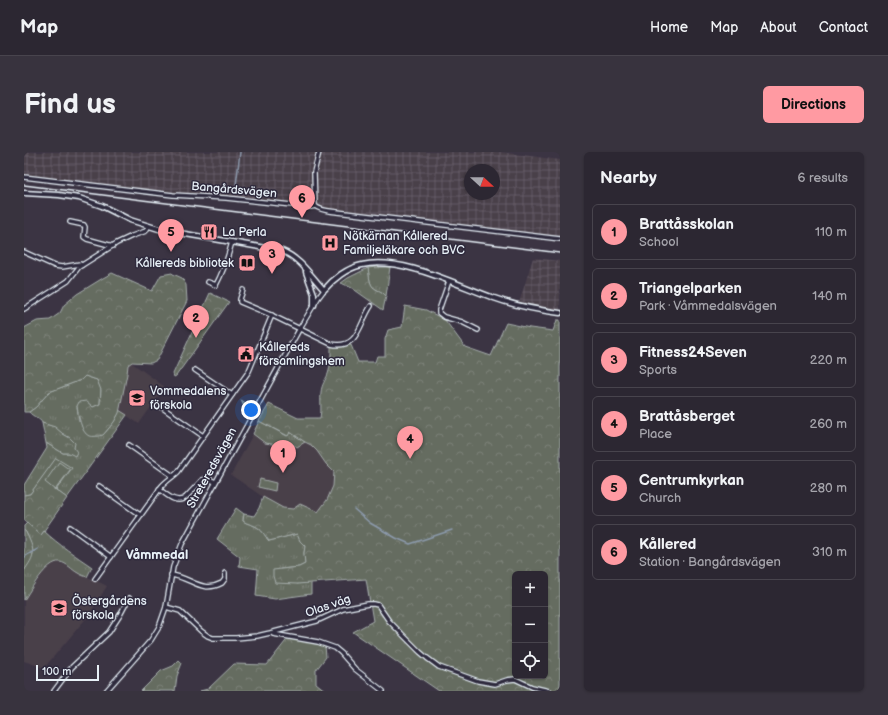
<!DOCTYPE html>
<html lang="en">
<head>
<meta charset="utf-8">
<style>
	:root { --surface:#2c2732; --page:#38333e; --text:#f1f3f6; --muted:#a6a5ac; --line:#48444d; --accent:#ff9aa2 }
	body { margin:0; font-family:"Balsamiq Sans",sans-serif; background:var(--page); color:var(--text) }
	.controls { position:absolute; right:12px; bottom:12px; display:grid; overflow:hidden; border-radius:6px; box-shadow:0 1px 3px #0004 }
	.controls button { width:36px; height:36px; display:grid; place-items:center; padding:0; border:0; border-bottom:1px solid var(--line); background:var(--surface); color:var(--text); font:20px sans-serif }
	.compass { position:absolute; left:440px; top:12px; width:36px; height:36px; border-radius:50%; background:var(--surface); box-shadow:0 1px 3px #0004; rotate:111deg }
	.scale { position:absolute; left:12px; bottom:10px; width:63px; box-sizing:border-box; padding-left:4px; border:2px solid #e8f1f8; border-top:0; font-size:11px; line-height:14px; white-space:nowrap; color:#e8f1f8; -webkit-text-stroke:3px #2f2a3d; paint-order:stroke }
	.you { position:absolute; left:227px; top:258px; width:14px; height:14px; margin:-10px; border:3px solid #fff; border-radius:50%; background:#1a73e8; box-shadow:0 0 0 6px #1a73e833 }
	.badge { display:grid; place-items:center; width:26px; height:26px; border-radius:50%; background:var(--accent); color:#111; font-size:13px; font-weight:700 }
	.pin { position:absolute; translate:-50% -33px; filter:drop-shadow(0 1px 2px #0008) }
	.pin::after { content:''; position:absolute; top:21px; width:14px; height:12px; background:inherit; clip-path:polygon(0 0,100% 0,50% 100%) }
	.list { margin:0; padding:0; list-style:none }
	h2 { display:flex; justify-content:space-between; align-items:center; height:52px; margin:0; padding:0 16px; font-size:17px }
	h2 small { font-size:13px; font-weight:400; color:var(--muted) }
	.list li { display:grid; grid-template-columns:26px 1fr auto; gap:12px; align-items:center; box-sizing:border-box; height:56px; margin:0 8px 8px; padding:0 8px; border:1px solid var(--line); border-radius:6px }
	.list b { display:block; font-size:15px; white-space:nowrap }
	.list p { margin:0; font-size:13px; white-space:nowrap; color:var(--muted) }
	.list em { font-size:13px; font-style:normal; color:var(--muted) }
	.icon { flex:none; width:22px; height:22px; fill:none; stroke:currentColor; stroke-width:2; stroke-linecap:round; stroke-linejoin:round }
	.map { position:relative; flex:none; width:536px; height:539px; overflow:hidden; border-radius:6px }
	header { display:flex; align-items:center; gap:24px; box-sizing:border-box; height:56px; padding:0 20px; background:var(--surface); border-bottom:1px solid var(--line) }
	header strong { font-size:19px }
	nav { display:flex; gap:22px; margin-inline-start:auto; font-size:14px }
	.intro { display:flex; align-items:center; justify-content:space-between; box-sizing:border-box; height:96px; padding:0 24px }
	h1 { margin:0; font-size:28px }
	.button { padding:10px 18px; border-radius:6px; background:var(--accent); color:#111; font-size:14px; font-weight:700 }
	main { display:flex; gap:24px; padding:0 24px }
	aside { flex:1; background:var(--surface); border-radius:6px; box-shadow:0 1px 3px #0004 }
	.map>svg:first-child { display:block }
	.built { fill:#4a3f4a }
	.industrial { fill:url(#industrial-grid); fill-rule:evenodd }
	.grass { fill:url(#grass-tufts); stroke:#a6aeac }
	.forest { fill:url(#forest-crowns); stroke:#a6aeac; fill-rule:evenodd }
	.pitch { fill:#656c60; stroke:#a6aeac }
	.lines { fill:none; stroke-linecap:round; stroke-linejoin:round }
	.stream { stroke:#8d9bae; stroke-width:1.5 }
	.minor-casing { stroke:#e8f1f8; stroke-width:6 }
	.tertiary-casing { stroke:#e8f1f8; stroke-width:7 }
	.minor { stroke:#2f2a3d; stroke-width:3.5 }
	.tertiary { stroke:#2f2a3d; stroke-width:4 }
	.rail { stroke:#e8f1f8; stroke-width:1.5 }
	.labels { text-anchor:middle; dominant-baseline:central; stroke-width:3; stroke-linejoin:round; paint-order:stroke }
	.street-label { font-size:12px; fill:#e8f1f8; stroke:#2f2a3d }
	.poi-label { font-size:12px; fill:#e8f1f8; stroke:#2f2a3d; text-anchor:start }
	.neighbourhood-label { font-size:13px; font-weight:bold; fill:#e8f1f8; stroke:#2f2a3d }
</style>
</head>
<body>
<header>
<strong>Map</strong>
<nav><a>Home</a><a>Map</a><a>About</a><a>Contact</a></nav>
</header>
<div class="intro"><h1>Find us</h1><a class="button">Directions</a></div>
<main>
<div class="map">
<svg width="536" height="539" viewBox="0 0 536 539">
	<defs>
		<pattern id="industrial-grid" width="8" height="8" patternUnits="userSpaceOnUse"><rect width="8" height="8" fill="#4a3f4a"/><path d="M0 4h8M4 0v8" fill="none" stroke="#645b65"/></pattern>
		<pattern id="grass-tufts" width="24" height="20" patternUnits="userSpaceOnUse"><rect width="24" height="20" fill="#656c60"/><path d="M3 7l-1-3M5 7V3M7 7l1-3M15 17l-1-3M17 17v-4M19 17l1-3" fill="none" stroke="#7b8178"/></pattern>
		<pattern id="forest-crowns" width="20" height="18" patternUnits="userSpaceOnUse"><rect width="20" height="18" fill="#656c60"/><path d="M2 6a3 3 0 1 1 6 0M12 15a3 3 0 1 1 6 0" fill="none" stroke="#7b8178"/></pattern>
	</defs>
	<rect width="100%" height="100%" fill="#3b3443"/>
	<filter id="ink" filterUnits="userSpaceOnUse"><feTurbulence type="fractalNoise" baseFrequency=".025" numOctaves="2"/><feDisplacementMap in="SourceGraphic" scale="8" xChannelSelector="R" yChannelSelector="G"/><feConvolveMatrix kernelMatrix="1 2 1 2 8 2 1 2 1" color-interpolation-filters="sRGB"/></filter>
	<g filter="url(#ink)">
		<!-- built -->
		<g class="built">
			<polygon points="105,211 108,211 141,235 115,272 92,256 94,231"/>
			<polygon points="229,282 241,291 248,292 254,295 267,291 273,295 281,290 287,293 293,299 302,312 310,320 309,334 303,348 294,361 276,353 269,357 259,356 239,345 207,323"/>
			<polygon points="32,410 41,412 54,421 75,430 83,434 65,463 20,516 0,509 0,448 20,419 27,412"/>
		</g>
		<!-- industrial -->
		<g class="industrial">
			<path d="M0 0H476L536 8V85L252 50 124 39 0 24ZM446 18H470V42H446Z"/>
			<polygon points="509,106 536,109 536,159 520,157 495,151"/>
		</g>
		<!-- grass -->
		<g class="grass">
			<path d="M352 115H366L362 144C357 138 353 139 349 135 345 131 345 121 344 116Z"/>
			<path d="M61 224 73 228 77 237 76 252 69 255 65 252 53 254 55 269 79 283C85 276 93 268 95 258L103 263 43 346 32 338V307L6 342 0 343V333L23 296 22 291 39 301H45L51 303 50 296 46 286C35 280 31 275 18 271 16 266 9 265 5 260L12 255 25 240 57 228Z"/>
			<polygon points="217,248 228,255 223,264 220,261 221,257"/>
			<polygon points="235,269 263,284 266,280 281,290 273,295 267,291 262,296 258,294 254,295 248,292 241,291 229,282"/>
			<path d="M212 356 220 362 219 369C223 372 227 372 231 374 238 377 241 384 245 389L273 382 276 389 281 394 280 401 281 412 275 415 256 417 273 432 287 430V442L251 447 232 444 234 417 215 414 216 405 193 387Z"/>
			<path d="M3 371 17 383 20 379C35 393 52 404 68 415L63 425C60 424 57 423 54 421 48 418 43 411 36 410 23 408 6 439 0 448V419L9 402 8 395 2 380 0 378V374Z"/>
		</g>
		<!-- forest -->
		<g class="forest">
			<path d="M344 116C345 121 345 131 349 135 353 139 357 138 362 144L359 158 328 136 317 131 324 126Z"/>
			<path d="M88 121 128 139 137 123 148 121 149 122 158 126 162 133 163 149 133 208 127 211 108 210 104 213 103 222 95 261 90 270 79 283C75 284 69 285 65 284 57 281 54 261 53 254L55 250 62 249 69 255 76 252 77 238 73 228 61 224 57 228 25 240 12 255 5 260H0V176L13 169 26 168 36 161 40 153 53 142 79 126Z"/>
			<polygon points="186,141 205,150 152,224 150,225 149,222"/>
			<path d="M381 154 402 158 421 168 441 195 467 204 482 171 506 176 529 179 533 168H536V539H415L329 480 349 469 342 427 273 432 251 431 249 424V418L275 415 281 412 280 401 281 394 276 389 273 382 245 389C241 384 238 377 231 374 227 372 223 372 219 369L220 362 230 364 235 356 239 345 259 356 269 357 276 352 294 360 303 348 309 334 310 320 302 312 293 299 287 293 281 290 266 280 264 284 235 269 245 252 274 266H296C298 257 296 249 297 240 298 232 301 229 304 222 307 213 307 203 307 193L316 195 327 193 334 210H351L353 204H361V187L364 178 378 175ZM491 422H521V524H491Z"/>
			<polygon points="18,271 31,275 39,282 46,286 51,291 50,296 53,300 51,304 45,301 39,301 22,291"/>
			<polygon points="32,306 48,316 32,338 43,346 17,383 0,368 0,343 6,342"/>
			<path d="M0 378C3 381 4 385 6 389 12 403 8 407 0 419Z"/>
			<polygon points="265,485 301,494 302,505 292,518 292,531 302,539 176,539 184,537 210,512 243,513"/>
			<polygon points="155,508 158,511 153,524 151,539 117,539 137,519 149,514"/>
		</g>
		<!-- pitch -->
		<g class="pitch">
			<polygon points="35,310 46,318 31,338 21,330"/>
			<polygon points="236,327 252,331 251,339 234,335"/>
		</g>
		<g class="lines">
			<!-- stream -->
			<g class="stream">
				<polyline points="211,42 216,0"/>
				<polyline points="330,357 346,371 372,386 386,392 428,378"/>
				<polyline points="0,406 3,403 14,397"/>
			</g>
			<!-- minor casing -->
			<g class="minor-casing">
				<g id="minor">
					<path d="M0 25 149 43 202 46 287 55 291 54C297 59 306 59 313 60L536 87"/>
					<polyline points="291,54 290,20 295,0"/>
					<polyline points="46,70 60,73 61,75 60,85 63,87 89,94"/>
					<polyline points="0,100 31,114 38,115 56,112 58,113"/>
					<polyline points="425,129 415,158 415,161 420,165 438,170 454,178"/>
					<path d="M184 130 192 133C199 120 204 105 208 90"/>
					<path d="M219 138 216 147V150L247 163 307 192C335 198 335 171 347 154"/>
					<polyline points="0,157 44,129 55,115 93,91 108,84 122,79 124,75"/>
					<polyline points="171,218 208,243"/>
					<polyline points="133,252 179,284"/>
					<polyline points="105,293 149,324"/>
					<polyline points="75,334 116,363"/>
					<path d="M135 337C143 343 153 353 162 345L178 328C183 325 187 328 191 330"/>
					<polyline points="46,375 87,405"/>
					<path d="M147 423C167 425 177 442 198 431L201 427V421"/>
					<path d="M71 427 137 335C142 329 149 325 154 320L225 219 248 163"/>
					<polyline points="142,455 156,459 177,479 184,484 189,486 212,486 233,484 246,481 293,469 319,457 344,452 350,452 354,453 365,469 396,500 403,506 415,515 443,525 454,529 471,532 483,528 491,527 508,535 525,539"/>
					<polyline points="249,482 294,490 311,496 317,501 331,517 359,539"/>
					<polyline points="30,539 48,515 85,480 96,463 105,446"/>
					<polyline points="82,539 127,488 135,475 142,455 149,415 158,392 276,176 294,146 300,138"/>
				</g>
			</g>
			<!-- tertiary casing -->
			<g class="tertiary-casing">
				<g id="tertiary">
					<path d="M0 41 35 43 55 46 78 54 106 68 138 78 196 88 258 99C276 106 287 124 300 138 309 127 323 116 338 113 377 104 433 133 470 146 492 154 514 158 536 161"/>
					<polyline points="282,120 290,142 290,153"/>
				</g>
			</g>
			<!-- minor -->
			<use href="#minor" class="minor"/>
			<!-- tertiary -->
			<use href="#tertiary" class="tertiary"/>
			<!-- rail -->
			<polyline class="rail" points="0,33 536,101"/>
		</g>
	</g>
	<!-- icons -->
	<defs>
		<g id="restaurant-square" transform="scale(0.9)"><rect x="-9" y="-9" width="18" height="18" rx="4" fill="#ff9aa2" stroke="#2f2a3d"/><path d="M-5-6h1v4h1v-4h1v4h1v-4h1v5L-1.5 .5V6h-2V.5L-5-1ZM5-6V6H3V1.5H1.5Q1.5-4 5-6Z" fill="#111"/></g>
		<g id="hospital-square" transform="scale(0.9)"><rect x="-9" y="-9" width="18" height="18" rx="4" fill="#ff9aa2" stroke="#2f2a3d"/><path d="M-5-5h3v3.5h4V-5h3V5h-3V1.5h-4V5h-3Z" fill="#111"/></g>
		<g id="library-square" transform="scale(0.9)"><rect x="-9" y="-9" width="18" height="18" rx="4" fill="#ff9aa2" stroke="#2f2a3d"/><path d="M-6-4Q-3-5.5-.7-3.5V5Q-3 3-6 4ZM6-4Q3-5.5 .7-3.5V5Q3 3 6 4Z" fill="#111"/></g>
		<g id="civic-square" transform="scale(0.9)"><rect x="-9" y="-9" width="18" height="18" rx="4" fill="#ff9aa2" stroke="#2f2a3d"/><path d="M-.6-6.5H3V-4.5H.6V-3L4-1V1h2V6H-6V1h2V-1L-.6-3ZM-1.2 2.5V6h2.4V2.5Z" fill="#111"/></g>
		<g id="school-square" transform="scale(0.9)"><rect x="-9" y="-9" width="18" height="18" rx="4" fill="#ff9aa2" stroke="#2f2a3d"/><path d="M0-5L7-2L0 1L-7-2ZM-4 1L0 2.5L4 1V4Q0 6-4 4Z" fill="#111"/></g>
	</defs>
	<g fill-rule="evenodd">
		<use href="#restaurant-square" x="185" y="80"/>
		<use href="#hospital-square" x="306" y="91"/>
		<use href="#library-square" x="223" y="111"/>
		<use href="#civic-square" x="222" y="202"/>
		<use href="#school-square" x="113" y="246"/>
		<use href="#school-square" x="35" y="456"/>
	</g>
	<g class="labels">
		<!-- street labels -->
		<g class="street-label">
			<text transform="translate(210 38) rotate(5)">Bangårdsvägen</text>
			<text transform="translate(188 316) rotate(-61)">Streteredsvägen</text>
			<text transform="translate(304 454) rotate(-19)">Olas väg</text>
		</g>
		<!-- poi labels -->
		<g class="poi-label">
			<text x="198" y="80">La Perla</text>
			<text x="319" y="84">Nötkärnan Kållered<tspan x="319" dy="14">Familjeläkare och BVC</tspan></text>
			<text x="210" y="111" text-anchor="end">Kållereds bibliotek</text>
			<text x="235" y="195">Kållereds<tspan x="235" dy="14">församlingshem</tspan></text>
			<text x="126" y="239">Vommedalens<tspan x="126" dy="14">förskola</tspan></text>
			<text x="48" y="449">Östergårdens<tspan x="48" dy="14">förskola</tspan></text>
		</g>
		<!-- neighbourhood labels -->
		<g class="neighbourhood-label">
			<text x="133" y="403">Våmmedal</text>
		</g>
	</g>
</svg>
<div class="controls">
<button>+</button>
<button>−</button>
<button><svg class="icon" aria-label="locate" viewBox="0 0 24 24"><circle cx="12" cy="12" r="6"/><path d="M12 2v4M12 18v4M2 12h4M18 12h4"/></svg></button>
</div>
<svg class="compass" viewBox="-18 -18 36 36"><path d="M0-13l5 13h-10z" fill="#e53935"/><path d="M0 13l5-13h-10z" fill="#a6a5ac"/></svg>
<div class="scale">100 m</div>
<div class="you"></div>
<div class="pin badge" style="left:259px;top:321px">1</div>
<div class="pin badge" style="left:172px;top:186px">2</div>
<div class="pin badge" style="left:248px;top:122px">3</div>
<div class="pin badge" style="left:386px;top:307px">4</div>
<div class="pin badge" style="left:147px;top:100px">5</div>
<div class="pin badge" style="left:278px;top:66px">6</div>
</div>
<aside>
<h2>Nearby<small>6 results</small></h2>
<ul class="list">
<li><span class="badge">1</span><div><b>Brattåsskolan</b><p>School</p></div><em>110 m</em></li>
<li><span class="badge">2</span><div><b>Triangelparken</b><p>Park · Våmmedalsvägen</p></div><em>140 m</em></li>
<li><span class="badge">3</span><div><b>Fitness24Seven</b><p>Sports</p></div><em>220 m</em></li>
<li><span class="badge">4</span><div><b>Brattåsberget</b><p>Place</p></div><em>260 m</em></li>
<li><span class="badge">5</span><div><b>Centrumkyrkan</b><p>Church</p></div><em>280 m</em></li>
<li><span class="badge">6</span><div><b>Kållered</b><p>Station · Bangårdsvägen</p></div><em>310 m</em></li>
</ul>
</aside>
</main>
</body>
</html>
